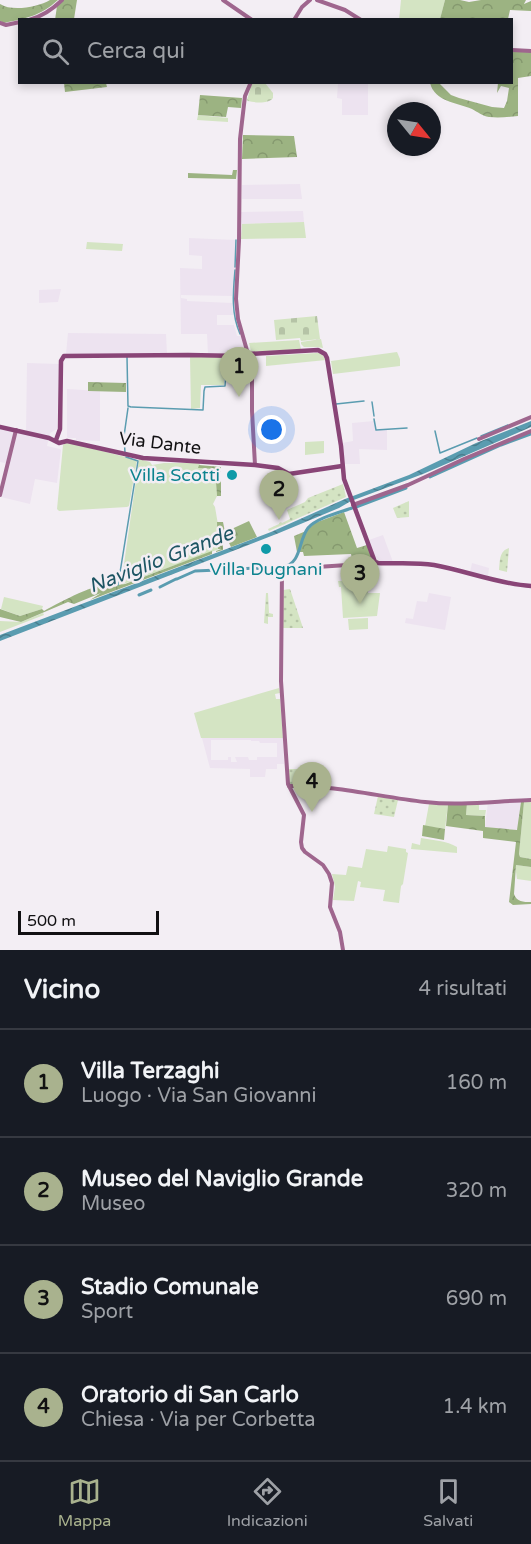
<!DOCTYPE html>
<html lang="it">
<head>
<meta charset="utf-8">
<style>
	:root { --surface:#171b24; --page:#242831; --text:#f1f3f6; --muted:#9ea1a6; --line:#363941; --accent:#a9b28e }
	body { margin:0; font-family:"Varela Round",sans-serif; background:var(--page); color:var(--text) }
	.compass { position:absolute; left:387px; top:102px; width:54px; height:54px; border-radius:50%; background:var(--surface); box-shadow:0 3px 9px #0003; rotate:120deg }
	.scale { position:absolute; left:18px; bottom:15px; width:141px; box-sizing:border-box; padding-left:6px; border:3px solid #111012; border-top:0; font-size:16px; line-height:21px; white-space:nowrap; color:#111012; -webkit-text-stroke:4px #f3eef4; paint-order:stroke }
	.you { position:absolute; left:272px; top:430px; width:21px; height:21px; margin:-15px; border:4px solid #fff; border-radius:50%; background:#1a73e8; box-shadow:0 0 0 9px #1a73e833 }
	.badge { display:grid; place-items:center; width:39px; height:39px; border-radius:50%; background:var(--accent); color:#111; font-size:20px; font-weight:700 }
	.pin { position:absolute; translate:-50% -50px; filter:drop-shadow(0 2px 3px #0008) }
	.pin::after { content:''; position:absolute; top:32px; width:21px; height:18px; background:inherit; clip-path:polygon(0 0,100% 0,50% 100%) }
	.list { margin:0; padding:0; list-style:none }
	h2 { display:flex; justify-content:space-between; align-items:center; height:78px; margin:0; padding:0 24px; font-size:26px }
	h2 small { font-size:20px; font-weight:400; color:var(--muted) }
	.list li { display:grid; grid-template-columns:39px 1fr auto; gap:18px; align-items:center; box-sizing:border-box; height:108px; padding:0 24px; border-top:2px solid var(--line) }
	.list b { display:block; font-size:22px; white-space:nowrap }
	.list p { margin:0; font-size:20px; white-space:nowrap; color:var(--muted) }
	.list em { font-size:20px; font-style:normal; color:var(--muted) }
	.icon { flex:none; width:33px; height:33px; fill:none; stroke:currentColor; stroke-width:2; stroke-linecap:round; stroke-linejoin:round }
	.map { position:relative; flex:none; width:531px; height:950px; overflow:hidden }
	.search { position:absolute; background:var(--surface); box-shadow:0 3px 9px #0003; left:18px; right:18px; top:18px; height:66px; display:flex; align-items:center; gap:15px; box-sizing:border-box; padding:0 21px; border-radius:0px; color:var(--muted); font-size:22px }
	.sheet { height:510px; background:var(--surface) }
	nav { display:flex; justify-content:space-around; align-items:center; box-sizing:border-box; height:84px; border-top:2px solid var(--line); background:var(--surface); font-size:16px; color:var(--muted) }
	nav a { display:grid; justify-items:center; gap:3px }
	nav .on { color:var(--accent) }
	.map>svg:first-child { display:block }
	.built { fill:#ede3f0; fill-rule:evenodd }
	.green { fill:#d4e4c3 }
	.forest { fill:url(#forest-crowns) }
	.cemetery { fill:url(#cemetery-stones) }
	.park { fill:url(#park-dots) }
	.water { fill:url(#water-waves) }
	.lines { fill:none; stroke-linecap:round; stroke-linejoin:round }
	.stream { stroke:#5a9cb0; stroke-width:1.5 }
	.canal { stroke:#5a9cb0; stroke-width:3 }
	.secondary { stroke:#9f668e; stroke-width:4 }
	.primary { stroke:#894577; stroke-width:4.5 }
	.culture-dot { fill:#0f9aa8; stroke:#f3eef4; stroke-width:2 }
	.labels { text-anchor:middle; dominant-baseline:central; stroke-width:5; stroke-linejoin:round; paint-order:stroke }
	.street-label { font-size:18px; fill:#111012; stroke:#f3eef4 }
	.culture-label { font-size:18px; fill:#0d838f; stroke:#f3eef4; text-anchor:end }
	.water-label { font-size:20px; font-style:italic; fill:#1d5563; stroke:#f3eef4 }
</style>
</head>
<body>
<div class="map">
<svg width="531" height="950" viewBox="0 0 531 950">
	<defs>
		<pattern id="forest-crowns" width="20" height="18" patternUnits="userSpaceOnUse" patternTransform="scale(1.5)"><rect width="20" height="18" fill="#9cb382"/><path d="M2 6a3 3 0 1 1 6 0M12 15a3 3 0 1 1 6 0" fill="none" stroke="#85996f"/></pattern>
		<pattern id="cemetery-stones" width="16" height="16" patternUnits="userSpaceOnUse" patternTransform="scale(1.5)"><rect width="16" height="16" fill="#d4e4c3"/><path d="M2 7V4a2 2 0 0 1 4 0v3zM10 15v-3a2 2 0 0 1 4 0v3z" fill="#b5c3a6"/></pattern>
		<pattern id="park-dots" width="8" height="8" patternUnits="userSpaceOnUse" patternTransform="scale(1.5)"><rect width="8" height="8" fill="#d4e4c3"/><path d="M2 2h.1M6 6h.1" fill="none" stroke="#b5c3a6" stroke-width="1.8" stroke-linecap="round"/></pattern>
		<pattern id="water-waves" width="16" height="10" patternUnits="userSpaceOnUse" patternTransform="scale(1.5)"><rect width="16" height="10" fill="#5a9cb0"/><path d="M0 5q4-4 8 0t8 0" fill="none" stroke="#497e8e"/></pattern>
	</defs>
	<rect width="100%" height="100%" fill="#f3eef4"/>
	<!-- built -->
	<g class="built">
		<polygon points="338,83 368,83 368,115 342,115 342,99 337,98"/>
		<polygon points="300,184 302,199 242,199 242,185"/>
		<polygon points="303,211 304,222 242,224 241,212"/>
		<polygon points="189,238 236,240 235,271 232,296 181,295 181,298 187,299 187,301 232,303 233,315 217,315 217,325 234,325 237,336 242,336 246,354 208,354 207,334 181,334 180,268 202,269 202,256 189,255"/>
		<polygon points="61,289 58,302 39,303 39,290"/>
		<polygon points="68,333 166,334 167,354 66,354"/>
		<polygon points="27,363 59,364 57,429 50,433 47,446 60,449 61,450 57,483 35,479 30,504 1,497 10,464 0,462 0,428 26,433"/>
		<polygon points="67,389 100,391 100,441 76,440 76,438 68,438 67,437"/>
		<polygon points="374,421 375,430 387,430 387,450 359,449 360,464 345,464 342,443 353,441 352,423"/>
		<polygon points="383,535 393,562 380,561 375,556 369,540"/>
		<polygon points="472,563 489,568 488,577 470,572"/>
		<polygon points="429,593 451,597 445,630 405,623 406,618 413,619 417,601 427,602"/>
		<path d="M202 738H283L284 764H277V769H266L265 777H250V769L210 768ZM211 740H251V741H259L260 743H277V757H257V760H249L248 757H235L237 762H231V757H228V760H211Z"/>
		<polygon points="488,802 521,802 518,831 485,827"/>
	</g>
	<!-- green -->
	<g class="green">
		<polygon points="401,0 445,0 440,19 399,20"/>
		<polygon points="198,115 228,118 228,122 197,120"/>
		<polygon points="304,222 306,238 241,239 242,224"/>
		<polygon points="87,242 123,244 122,251 86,249"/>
		<polygon points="321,339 323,348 317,347 304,347 301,344 301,342"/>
		<polygon points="299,340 301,349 253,352 251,351 249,343"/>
		<polygon points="397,352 400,359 400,366 333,374 331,361"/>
		<polygon points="317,353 321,353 326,360 266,366 266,356"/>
		<polygon points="190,357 238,357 247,363 246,371 224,371 224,385 201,385 200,408 191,409"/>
		<polygon points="324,441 324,453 305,455 305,442"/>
		<polygon points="67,442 137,460 129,506 127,507 59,511 57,509 63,445"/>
		<polygon points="139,459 150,462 152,465 164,463 200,463 199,468 215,469 217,496 213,504 215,507 222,548 121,585"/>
		<polygon points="370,580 370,587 368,588 368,593 380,593 377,616 343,618 341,587 339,587 338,581"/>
		<polygon points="4,597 43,606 42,609 20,616 1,609"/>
		<polygon points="43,613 44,615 0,632 0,621 21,622"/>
		<polygon points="368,618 368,629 349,630 348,619"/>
		<polygon points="279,688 280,693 275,694 276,699 280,699 283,738 201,738 194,713"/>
		<polygon points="524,802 531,802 531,859 520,857 519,854"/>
		<polygon points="467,803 479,803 479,810 486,810 485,816 466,815"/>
		<polygon points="429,804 448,804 445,829 425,826"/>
		<path d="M421 838C433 840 447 841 457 847V853L411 849 412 843 420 845Z"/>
		<polygon points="388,846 406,849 406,852 408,853 403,884 401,886 399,903 383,901 385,890 360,887 361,882 358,881 354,901 333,900 335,887 332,874 346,875 348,866 362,868 366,849 387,852"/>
		<polygon points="516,865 531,867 531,881 517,879 516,872"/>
	</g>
	<!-- forest -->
	<g class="forest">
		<path d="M50 0H58C40 16 27 18 4 23L0 21V4C12 12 38 7 50 0Z"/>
		<polygon points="63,0 77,0 74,19 55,20 57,6"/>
		<polygon points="445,0 460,0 469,2 481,0 526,0 524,4 531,1 531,11 510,10 508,19 440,19"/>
		<path d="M512 50 531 52V76L518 78V116C508 117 499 118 489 117 482 116 478 112 472 109 456 102 435 102 430 83H439L451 95 459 98 492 107 504 108 507 101 509 88 501 86 497 93 498 83 512 82Z"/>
		<polygon points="64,83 106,83 107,87 65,92"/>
		<polygon points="200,95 242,98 241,108 228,107 226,117 198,115"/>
		<polygon points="243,135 294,136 297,157 242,159"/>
		<polygon points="233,170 237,170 236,179 188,178 188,173 232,175"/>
		<polygon points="88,382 126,383 126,392 88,391"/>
		<polygon points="199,465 221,467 221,496 217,496 215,469 198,468"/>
		<polygon points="344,512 357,548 367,545 374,563 353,563 351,554 304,556 303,552 297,552 294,536 306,531 315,523"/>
		<polygon points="249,521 257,537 231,547 227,539 227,541 223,542 223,550 216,552 216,551 221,549 218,549 217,522 223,522 225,532"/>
		<path d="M212 551V554L90 600 101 593 74 604 68 602 21 622 0 617V609L20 616 42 609 44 611C62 601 97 582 117 583L118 585 125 584Z"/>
		<path d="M521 802H524L519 854 520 857 531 859V867L516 865 514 894C517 902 523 902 531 902V904L513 905 509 902 516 842 483 838V831L446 826 448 804 467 803 466 815 485 816V827L517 830Z"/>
		<polygon points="423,825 445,829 444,840 422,836"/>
	</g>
	<!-- cemetery -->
	<g class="cemetery">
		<path d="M252 83H265L273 93V98C268 104 256 103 248 101L247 100Z"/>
		<polygon points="317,316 320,339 301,341 300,338 276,340 274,320"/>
	</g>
	<!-- park -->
	<g class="park">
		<polygon points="343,484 346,497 269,531 268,529 279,524 279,523 281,522 282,523 290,519 287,510 305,502 308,498"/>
		<polygon points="409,501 409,517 397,518 393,508"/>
		<path d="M509 548 507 572 499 570C500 561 499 551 509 548Z"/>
		<polygon points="290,589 303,628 282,628 283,590"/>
		<polygon points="266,593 268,593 269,613 273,614 273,617 268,617 268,624 264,623"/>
		<polygon points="288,769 304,769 304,786 290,784"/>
		<polygon points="378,796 398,800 394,817 374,814"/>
	</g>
	<!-- water -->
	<polygon class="water" points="531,421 531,427 423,474 351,501 339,508 279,533 0,641 0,635 271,532 345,499 409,475 476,443"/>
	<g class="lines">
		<!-- stream -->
		<g class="stream">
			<polyline points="235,267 236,240"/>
			<path d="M235 270C233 293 231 313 240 334"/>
			<polyline points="127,357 128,406 131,407"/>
			<polyline points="372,402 374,416"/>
			<polyline points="336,404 364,401"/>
			<polyline points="132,407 203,410 204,391 205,387 225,386 226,372 249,372 250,371"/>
			<polyline points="374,419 376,430 407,428"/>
			<polyline points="435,431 440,453 477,438"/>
			<polyline points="481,436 508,425"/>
			<polyline points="125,453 124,436 128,408"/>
			<polyline points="118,585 138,461 126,457"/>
		</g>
		<!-- canal -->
		<g class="canal">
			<polyline points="430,477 501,445 531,434"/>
			<polyline points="356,507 406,488"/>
			<path d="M283 567C302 563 298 541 308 528 316 518 341 512 352 508"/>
			<polyline points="219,570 256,568 270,571 276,569"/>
			<polyline points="177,579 195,571 218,570"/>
			<polyline points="160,587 176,579"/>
			<polyline points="139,595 151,590"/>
		</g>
		<!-- secondary -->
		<g class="secondary">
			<polyline points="223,0 252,20"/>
			<polyline points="317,0 345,10 361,20"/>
			<path d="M29 20C43 16 52 10 62 0"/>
			<polyline points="294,20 302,7 310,0"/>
			<polyline points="0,23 6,25 20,22"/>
			<polyline points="512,50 531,51"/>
			<polyline points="248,354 238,319 236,299 239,241 240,139 245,96 251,82"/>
			<polyline points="249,360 252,375 252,411 255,465"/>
			<polyline points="479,439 531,417"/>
			<polyline points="0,495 16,430"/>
			<polyline points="353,505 408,485 464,459 531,431"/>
			<path d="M289 786C335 785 380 797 425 802 460 806 496 801 531 800"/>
			<polyline points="343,950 340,932 330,907 332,883 329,874 323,865 305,852 302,848 301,842 304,815 288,784 281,681 282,571 283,569 287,569 377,563"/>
		</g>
		<!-- primary -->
		<g class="primary">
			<path d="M245 357 248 354 318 350 325 354 327 358 341 446 344 479 375 562 378 563C397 564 415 562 434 565 467 571 498 584 531 586"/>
			<polyline points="0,427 49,438 59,443 67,441 143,458 255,465 278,468 289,474 342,466"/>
			<polyline points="56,440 60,429 61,361 64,356 188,355 241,356 245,357 248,360 251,358 250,355"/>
		</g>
	</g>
	<!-- markers -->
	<g class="culture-dot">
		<circle cx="232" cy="475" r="6"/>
		<circle cx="266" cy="549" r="6"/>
	</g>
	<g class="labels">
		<!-- street labels -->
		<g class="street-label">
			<text transform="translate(160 443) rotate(7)">Via Dante</text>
		</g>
		<!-- culture labels -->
		<g class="culture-label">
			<text x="220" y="475">Villa Scotti</text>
			<text x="266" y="569" text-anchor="middle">Villa Dugnani</text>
		</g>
		<!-- water labels -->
		<g class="water-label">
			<text transform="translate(161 560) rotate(-21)">Naviglio Grande</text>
		</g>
	</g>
</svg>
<svg class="compass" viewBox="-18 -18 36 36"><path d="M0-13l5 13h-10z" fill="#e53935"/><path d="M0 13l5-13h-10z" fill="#9ea1a6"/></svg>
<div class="scale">500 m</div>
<div class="you"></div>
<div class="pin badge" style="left:239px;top:397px">1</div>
<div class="pin badge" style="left:279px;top:520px">2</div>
<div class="pin badge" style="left:360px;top:604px">3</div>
<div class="pin badge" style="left:312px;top:812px">4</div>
<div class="search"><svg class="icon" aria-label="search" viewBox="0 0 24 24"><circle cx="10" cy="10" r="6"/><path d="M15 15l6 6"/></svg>Cerca qui</div>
</div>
<section class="sheet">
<h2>Vicino<small>4 risultati</small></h2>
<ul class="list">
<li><span class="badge">1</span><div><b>Villa Terzaghi</b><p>Luogo · Via San Giovanni</p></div><em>160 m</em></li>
<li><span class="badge">2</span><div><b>Museo del Naviglio Grande</b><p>Museo</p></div><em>320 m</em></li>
<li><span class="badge">3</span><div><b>Stadio Comunale</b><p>Sport</p></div><em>690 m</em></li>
<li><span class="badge">4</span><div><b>Oratorio di San Carlo</b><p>Chiesa · Via per Corbetta</p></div><em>1.4 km</em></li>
</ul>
</section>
<nav>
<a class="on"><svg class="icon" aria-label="map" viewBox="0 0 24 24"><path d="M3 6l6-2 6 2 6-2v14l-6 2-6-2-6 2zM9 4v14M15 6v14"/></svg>Mappa</a>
<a><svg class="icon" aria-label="directions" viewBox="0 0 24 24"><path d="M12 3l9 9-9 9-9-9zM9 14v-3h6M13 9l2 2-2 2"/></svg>Indicazioni</a>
<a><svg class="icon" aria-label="saved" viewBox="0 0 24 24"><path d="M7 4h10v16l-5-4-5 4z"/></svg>Salvati</a>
</nav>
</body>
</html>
